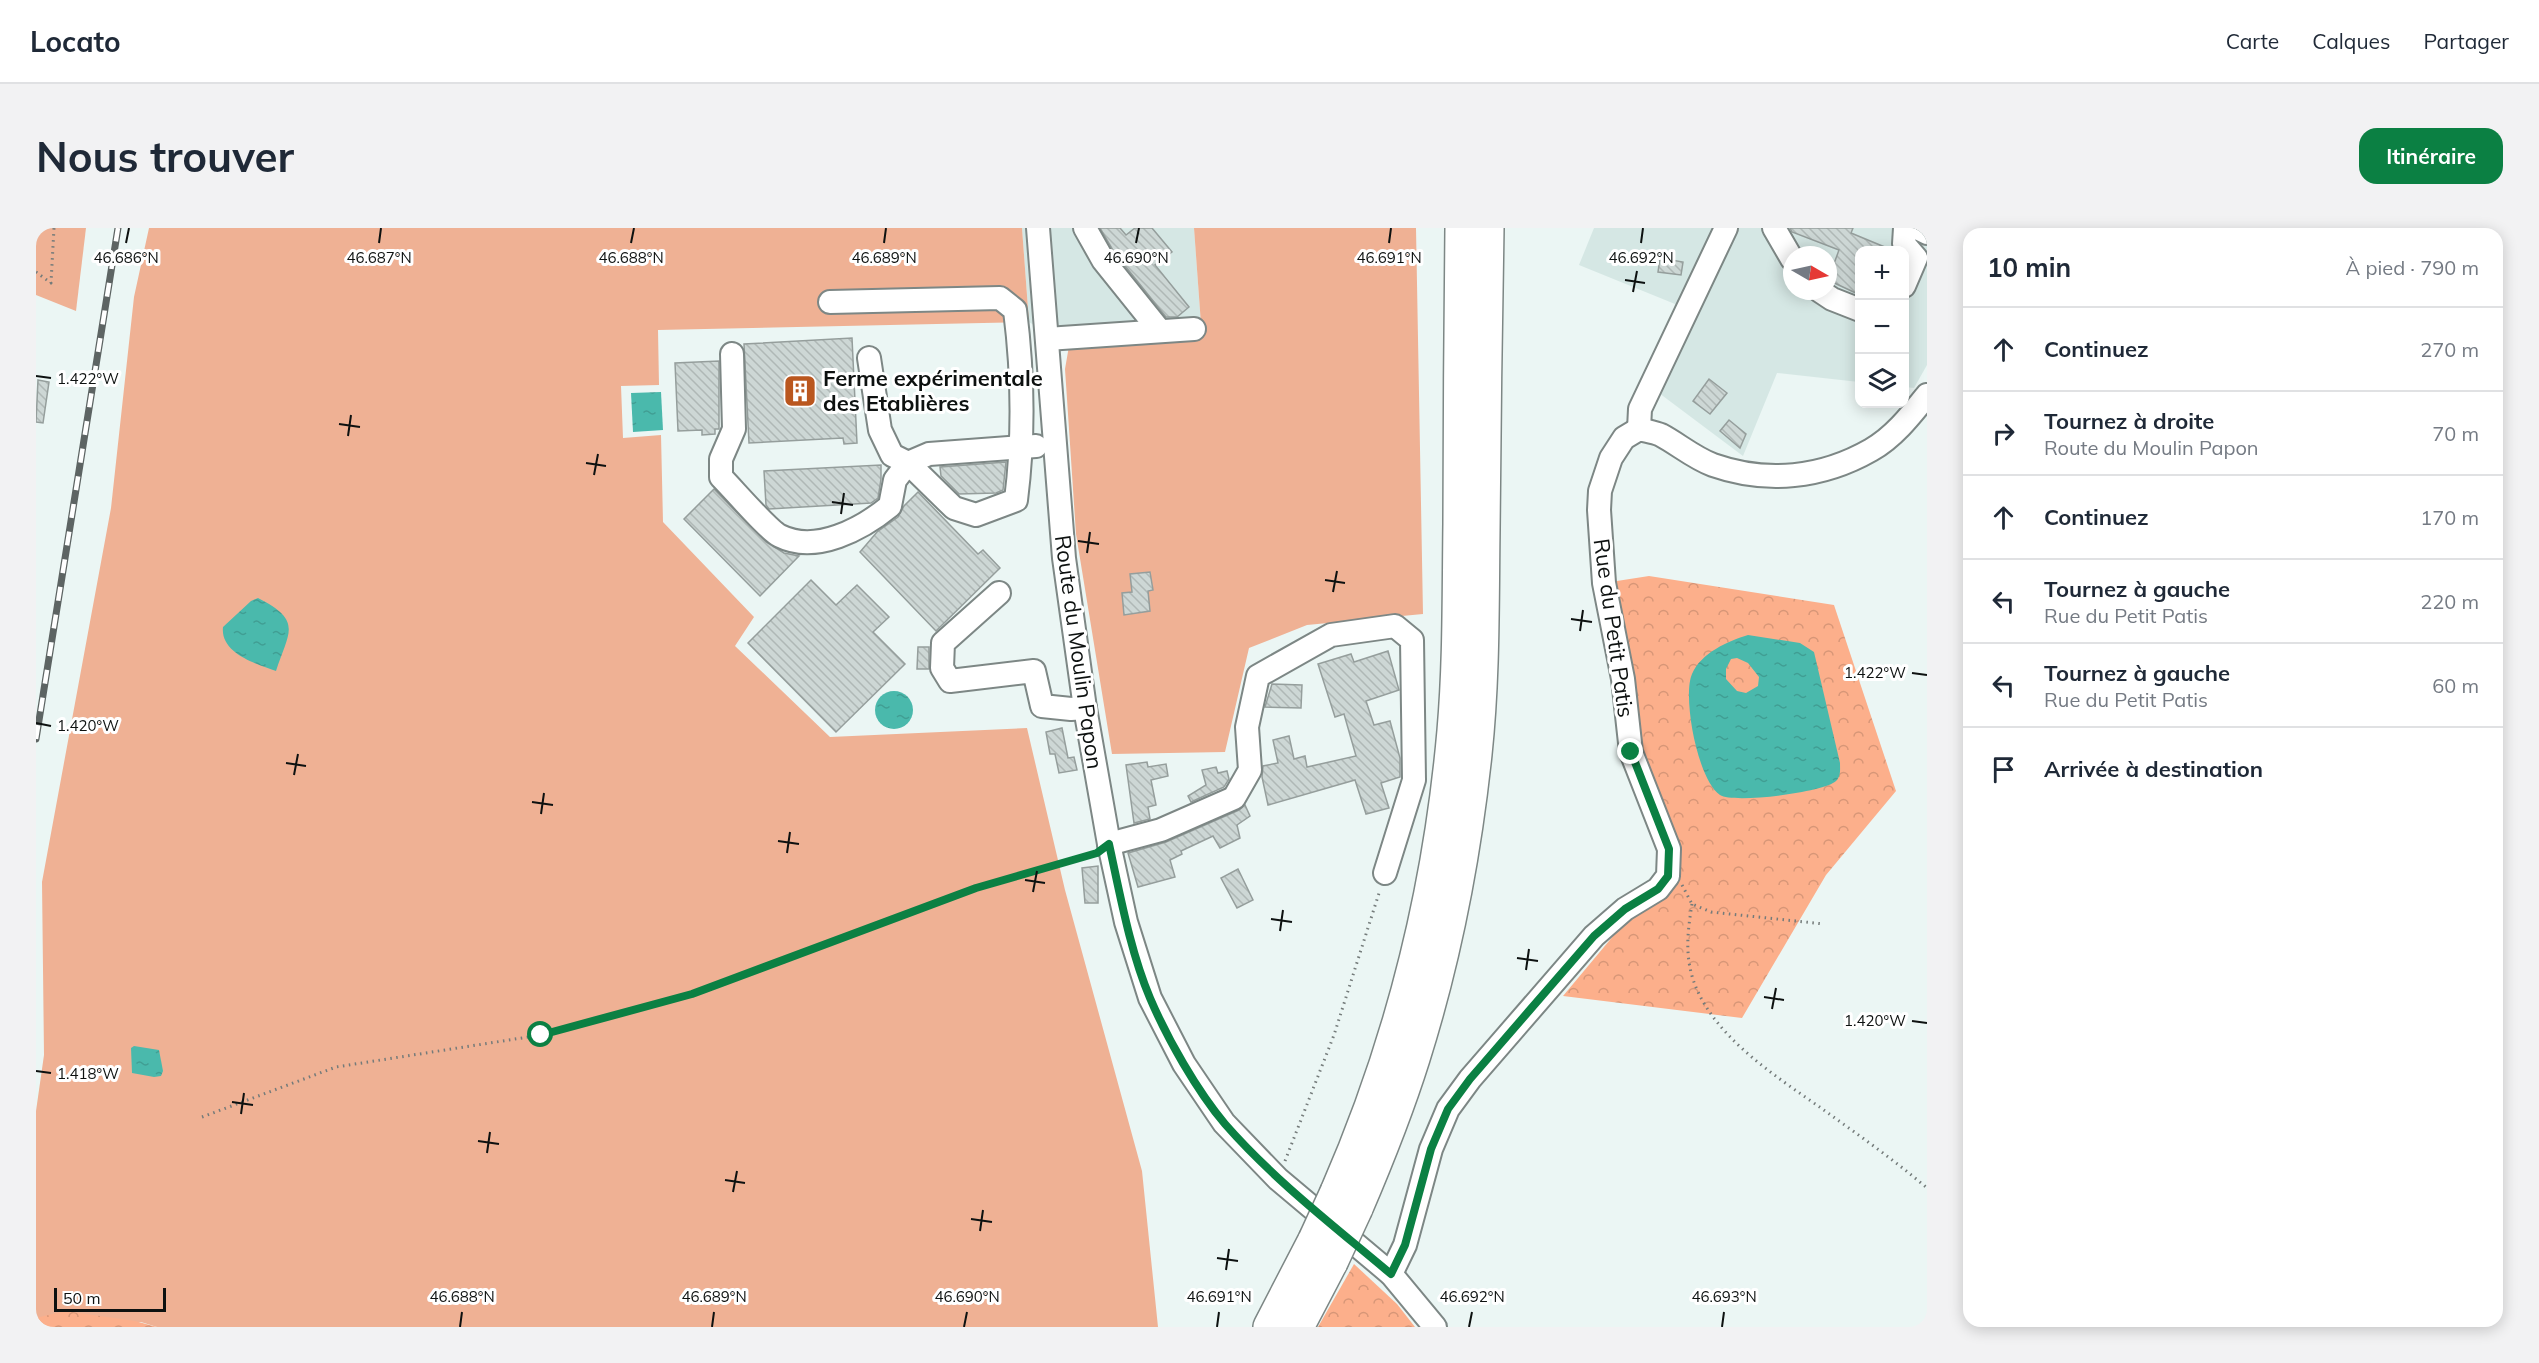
<!DOCTYPE html>
<html lang="fr">
<head>
<meta charset="utf-8">
<style>
	:root { --surface:#fff; --page:#f2f2f3; --text:#1f2937; --muted:#747a83; --line:#e0e1e3; --accent:#0b8043 }
	body { margin:0; font-family:Mulish,sans-serif; background:var(--page); color:var(--text) }
	.controls { position:absolute; right:18px; top:18px; display:grid; overflow:hidden; border-radius:12px; box-shadow:0 3px 15px #0003 }
	.controls button { width:54px; height:54px; display:grid; place-items:center; padding:0; border:0; border-bottom:2px solid var(--line); background:var(--surface); color:var(--text); font:30px sans-serif }
	.compass { position:absolute; left:1747px; top:18px; width:54px; height:54px; border-radius:50%; background:var(--surface); box-shadow:0 3px 15px #0003; rotate:99deg }
	.scale { position:absolute; left:18px; bottom:15px; width:112px; box-sizing:border-box; padding-left:6px; border:3px solid #0d1110; border-top:0; font-size:16px; line-height:21px; white-space:nowrap; color:#0d1110; -webkit-text-stroke:4px #fff; paint-order:stroke }
	.stop { position:absolute; width:18px; height:18px; margin:-14px; border:4px solid #0b8043; border-radius:50%; background:#fff }
	.stop.end { background:#0b8043; border-color:#fff; box-shadow:0 2px 6px #0008 }
	.list { margin:0; padding:0; list-style:none }
	h2 { display:flex; justify-content:space-between; align-items:center; height:78px; margin:0; padding:0 24px; font-size:26px }
	h2 small { font-size:20px; font-weight:400; color:var(--muted) }
	.list li { display:grid; grid-template-columns:39px 1fr auto; gap:18px; align-items:center; box-sizing:border-box; height:84px; padding:0 24px; border-top:2px solid var(--line) }
	.list b { display:block; font-size:22px; white-space:nowrap }
	.list p { margin:0; font-size:20px; white-space:nowrap; color:var(--muted) }
	.list em { font-size:20px; font-style:normal; color:var(--muted) }
	.icon { flex:none; width:33px; height:33px; fill:none; stroke:currentColor; stroke-width:2; stroke-linecap:round; stroke-linejoin:round }
	.map { position:relative; flex:none; width:1891px; height:1099px; overflow:hidden; border-radius:18px }
	header { display:flex; align-items:center; gap:36px; box-sizing:border-box; height:84px; padding:0 30px; background:var(--surface); border-bottom:2px solid var(--line) }
	header strong { font-size:28px }
	nav { display:flex; gap:33px; margin-inline-start:auto; font-size:21px }
	.intro { display:flex; align-items:center; justify-content:space-between; box-sizing:border-box; height:144px; padding:0 36px }
	h1 { margin:0; font-size:42px }
	.button { padding:15px 27px; border-radius:18px; background:var(--accent); color:#fff; font-size:21px; font-weight:700 }
	main { display:flex; gap:36px; padding:0 36px }
	aside { flex:1; background:var(--surface); border-radius:18px; box-shadow:0 3px 15px #0003 }
	.map>svg:first-child { display:block }
	.built { fill:#d5e7e4; fill-rule:evenodd }
	.green { fill:#efb194 }
	.forest { fill:url(#forest-crowns) }
	.water { fill:url(#water-ripples); fill-rule:evenodd }
	.building { fill:url(#building-back-hatch); stroke:#959e9c; stroke-width:1.5 }
	.lines { fill:none; stroke-linecap:round; stroke-linejoin:round }
	.minor-casing { stroke:#7d8785; stroke-width:26 }
	.highway-casing { stroke:#7d8785; stroke-width:36 }
	.path { stroke:#747b7a; stroke-width:3; stroke-dasharray:1.5 4.5; stroke-linecap:butt }
	.minor { stroke:#fff; stroke-width:22 }
	.highway { stroke:#fff; stroke-width:33 }
	.rail-casing { stroke:#5d6463; stroke-width:7 }
	.rail { stroke:#fff; stroke-width:4.5; stroke-dasharray:14; stroke-linecap:butt }
	.highway-bridge-casing { stroke:#7d8785; stroke-width:36; stroke-linecap:butt }
	.highway-bridge { stroke:#fff; stroke-width:33 }
	.route { stroke:#0b8043; stroke-width:8 }
	.ticks { fill:none; stroke:#0d1110; stroke-width:2 }
	.labels { text-anchor:middle; dominant-baseline:central; stroke-width:6; stroke-linejoin:round; paint-order:stroke }
	.poi-label { font-size:22px; font-weight:bold; fill:#0d1110; stroke:#fff; text-anchor:start }
	.street-label { font-size:22px; fill:#0d1110; stroke:#fff }
	.ticks-label { font-size:15px; text-anchor:middle; fill:#0d1110; stroke:#fff; stroke-width:6; stroke-linejoin:round; paint-order:stroke }
</style>
</head>
<body>
<header>
<strong>Locato</strong>
<nav><a>Carte</a><a>Calques</a><a>Partager</a></nav>
</header>
<div class="intro"><h1>Nous trouver</h1><a class="button">Itinéraire</a></div>
<main>
<div class="map">
<svg width="1891" height="1099" viewBox="0 0 1891 1099">
	<defs>
		<pattern id="forest-crowns" width="20" height="18" patternUnits="userSpaceOnUse" patternTransform="scale(1.5)"><rect width="20" height="18" fill="#fcaf8b"/><path d="M2 6a3 3 0 1 1 6 0M12 15a3 3 0 1 1 6 0" fill="none" stroke="#d79677"/></pattern>
		<pattern id="water-ripples" width="26" height="14" patternUnits="userSpaceOnUse" patternTransform="scale(1.5)"><rect width="26" height="14" fill="#4ab9ac"/><path d="M2 4q2-2 4 0t4 0M15 11q2-2 4 0t4 0" fill="none" stroke="#409e93"/></pattern>
		<pattern id="building-back-hatch" width="6" height="6" patternUnits="userSpaceOnUse" patternTransform="scale(1.5)"><rect width="6" height="6" fill="#cdd7d5"/><path d="M-1 5l2 2M0 0l6 6M5-1l2 2" fill="none" stroke="#afb8b6"/></pattern>
	</defs>
	<rect width="100%" height="100%" fill="#ebf6f4"/>
	<!-- built -->
	<g class="built">
		<polygon points="986,0 1158,0 1166,110 1033,118 993,94"/>
		<path d="M1558 0H1891V137L1878 160 1869 159 1868 22H1824L1823 154 1741 145 1707 228 1623 165 1639 76 1543 37ZM1756 27H1792V63H1756Z"/>
	</g>
	<!-- green -->
	<g class="green">
		<polygon points="0,0 50,0 40,83 0,67"/>
		<polygon points="113,0 986,0 993,94 622,102 623,157 585,158 587,210 625,207 627,294 718,389 699,418 794,509 991,500 1029,662 1106,943 1122,1099 121,1099 105,1094 0,1097 0,883 8,827 6,654 75,280 98,69"/>
		<polygon points="1158,0 1380,0 1387,386 1271,397 1213,420 1189,524 1076,526 1040,306 1029,141 1033,118 1166,110"/>
	</g>
	<!-- forest -->
	<g class="forest">
		<polygon points="1613,348 1798,377 1860,563 1790,647 1706,790 1527,768 1634,640 1568,355"/>
		<polygon points="1318,1036 1361,1076 1379,1099 1282,1099"/>
		<polygon points="29,1083 99,1093 121,1099 0,1099 0,1090"/>
	</g>
	<!-- water -->
	<g class="water">
		<polygon points="625,164 627,202 597,204 595,165"/>
		<path d="M222 370C267 393 253 403 240 443 220 436 184 425 187 399L215 373Z"/>
		<path d="M1712 407 1764 415 1778 424 1804 535C1804 542 1805 548 1800 553 1789 564 1698 576 1684 567 1662 553 1646 469 1656 446 1665 425 1692 413 1712 407ZM1701 430 1712 435 1723 449 1722 458 1710 465 1701 463 1690 451V441L1695 431Z"/>
		<circle cx="858" cy="482" r="19"/>
		<polygon points="98,818 123,822 127,843 125,848 118,849 96,845 95,820"/>
	</g>
	<!-- building -->
	<g class="building">
		<polygon points="1064,0 1084,0 1090,7 1099,0 1116,0 1136,24 1119,37 1153,79 1141,89 1130,89 1078,24"/>
		<polygon points="1754,0 1817,0 1815,5 1856,22 1824,22 1824,67 1792,52 1803,22 1756,4"/>
		<polygon points="1624,30 1647,34 1645,47 1622,44"/>
		<polygon points="816,110 821,215 808,216 807,210 713,215 708,116"/>
		<polygon points="683,133 683,201 679,201 679,206 666,207 666,202 642,203 639,135"/>
		<polygon points="1673,151 1691,165 1674,186 1657,173"/>
		<polygon points="2,152 13,154 7,195 0,194"/>
		<polygon points="1693,192 1710,206 1704,220 1684,203"/>
		<polygon points="970,234 967,262 960,265 923,266 905,248 904,239"/>
		<polygon points="845,237 845,251 842,270 835,275 733,281 730,277 728,243"/>
		<polygon points="678,261 730,314 748,325 763,328 724,368 648,291"/>
		<polygon points="882,264 942,326 947,322 964,340 900,403 824,324 841,304 862,289 868,278"/>
		<polygon points="1114,344 1117,362 1112,363 1114,383 1088,387 1086,365 1096,364 1094,346"/>
		<polygon points="775,352 800,377 821,357 853,389 837,404 869,436 800,504 712,415"/>
		<polygon points="882,419 893,419 893,441 881,441"/>
		<polygon points="1352,423 1363,462 1330,473 1338,497 1354,493 1364,530 1364,549 1345,555 1353,580 1330,586 1319,552 1232,577 1226,549 1227,538 1242,535 1237,512 1253,508 1258,531 1269,528 1271,539 1320,528 1308,486 1299,489 1282,436 1315,426 1318,434"/>
		<polygon points="1236,456 1266,457 1265,480 1229,479"/>
		<polygon points="1026,500 1032,530 1038,529 1041,542 1023,545 1019,526 1014,526 1010,504"/>
		<polygon points="1111,534 1112,539 1130,536 1132,548 1115,552 1120,577 1112,579 1114,591 1098,595 1090,537"/>
		<polygon points="1180,539 1182,545 1191,543 1193,551 1188,559 1155,574 1152,568 1170,557 1166,542"/>
		<polygon points="1209,577 1214,588 1201,597 1204,610 1184,620 1177,608 1145,623 1146,626 1134,632 1139,649 1102,659 1092,625 1130,614 1203,582"/>
		<polygon points="1062,638 1062,675 1049,675 1046,640"/>
		<polygon points="1202,641 1217,672 1201,680 1185,650"/>
	</g>
	<g class="lines">
		<!-- minor casing -->
		<g class="minor-casing">
			<g id="minor">
				<polyline points="1002,0 1028,330 1049,480 1073,616 1090,694 1114,770 1148,836 1188,895 1242,951 1355,1046 1399,1099"/>
				<polyline points="1049,0 1067,32 1124,103"/>
				<polyline points="1738,0 1756,31"/>
				<polyline points="1881,0 1891,5"/>
				<polyline points="1868,58 1880,30 1868,16 1869,0"/>
				<polyline points="1784,63 1796,71 1824,82"/>
				<path d="M794 74 964 70 979 82C987 145 988 209 980 272L940 287 918 280 872 235 856 227 844 202 833 130"/>
				<polyline points="1011,111 1158,101"/>
				<path d="M696 126 698 201 685 231V249C697 261 732 302 744 308 780 326 826 301 854 278L859 252 872 235 893 226 1000 218"/>
				<polyline points="1603,201 1604,181 1690,0"/>
				<polyline points="963,365 907,415 906,440 914,453 998,443 1006,478 1035,481 1049,480"/>
				<polyline points="1073,616 1125,602 1198,570 1214,542 1211,499 1222,448 1295,407 1359,398 1376,412 1378,552 1349,645"/>
				<path d="M1355 1046 1369 1017 1395 921 1412 881 1434 851 1558 708 1589 681 1622 661 1632 648 1633 621 1595 524 1587 451 1568 355 1563 282 1564 263 1575 230 1588 210 1603 201C1610 203 1618 204 1625 207 1642 216 1658 230 1677 237 1731 256 1786 250 1835 222 1858 209 1875 187 1891 167"/>
			</g>
		</g>
		<!-- highway casing -->
		<g class="highway-casing">
			<g id="highway">
				<path d="M1301 964C1365 818 1404 662 1418 503 1424 434 1423 365 1424 296 1424 197 1425 99 1426 0"/>
				<path d="M1320 980C1341 931 1361 881 1377 830 1408 732 1428 629 1439 526 1447 451 1446 376 1447 301 1448 201 1449 100 1451 0"/>
				<polyline points="1234,1099 1279,1012"/>
				<polyline points="1261,1099 1295,1034"/>
			</g>
		</g>
		<!-- path -->
		<g class="path">
			<polyline points="0,44 15,55 18,0"/>
			<polyline points="1646,657 1656,676 1675,684 1788,696"/>
			<path d="M1656 676C1652 701 1649 723 1656 748 1673 806 1738 847 1785 880 1821 906 1857 931 1891 960"/>
			<polyline points="166,889 300,839 505,807 656,766 940,660 1056,626"/>
			<polyline points="1249,933 1298,807 1344,662"/>
		</g>
		<!-- minor -->
		<use href="#minor" class="minor"/>
		<!-- highway -->
		<use href="#highway" class="highway"/>
		<!-- rail casing -->
		<g class="rail-casing">
			<polyline id="rail" points="0,511 82,0"/>
		</g>
		<!-- rail -->
		<use href="#rail" class="rail"/>
		<!-- highway-bridge casing -->
		<g class="highway-bridge-casing">
			<g id="highway-bridge">
				<polyline points="1279,1012 1301,964"/>
				<polyline points="1295,1034 1320,980"/>
			</g>
		</g>
		<!-- highway-bridge -->
		<use href="#highway-bridge" class="highway-bridge"/>
	</g>
	<g class="lines">
		<!-- route -->
		<path class="route" d="M505 807 656 766 940 660 1061 625 1073 616C1084 666 1094 723 1114 770 1131 810 1161 863 1189 896 1238 952 1298 998 1355 1046L1369 1017 1395 921 1412 881 1434 851 1558 708 1589 681 1622 661 1632 648 1633 621 1595 524"/>
	</g>
	<!-- ticks -->
	<path class="ticks" d="M90 15 93 0M343 15 345 0M595 15 598 0M848 15 850 0M1100 15 1103 0M1353 15 1355 0M1605 15 1607 0M1589 52 1609 55M1597 64 1601 43M0 148 15 150M303 196 324 199M312 208 315 187M550 235 570 238M558 247 562 226M796 274 817 277M805 286 808 265M1042 313 1063 316M1051 325 1054 304M1289 352 1309 355M1297 364 1301 343M1535 391 1556 394M1544 403 1547 382M1876 445 1891 447M0 495 15 498M250 535 270 538M258 547 262 526M496 574 517 577M505 586 508 565M742 613 763 616M751 625 754 604M989 652 1009 655M997 664 1001 643M1235 691 1256 694M1244 703 1247 682M1481 730 1502 733M1490 742 1493 721M1728 769 1748 772M1736 781 1740 760M1876 793 1891 795M0 843 15 845M196 874 217 877M205 886 208 865M442 913 463 916M451 925 454 904M689 952 709 955M697 964 701 943M935 991 956 994M944 1003 947 982M1181 1030 1202 1033M1190 1042 1193 1021M424 1099 426 1084M676 1099 678 1084M928 1099 931 1084M1181 1099 1183 1084M1433 1099 1436 1084M1686 1099 1688 1084"/>
	<!-- icons -->
	<defs>
		<g id="building-square" transform="scale(1.725)"><rect x="-9" y="-9" width="18" height="18" rx="4" fill="#ba571f" stroke="#fff"/><path d="M-4-6H4V6H1V3H-1V6H-4ZM-2.5-4.3h1.7v1.8h-1.7ZM.8-4.3h1.7v1.8H.8ZM-2.5-1h1.7V.8h-1.7ZM.8-1h1.7V.8H.8Z" fill="#fff"/></g>
	</defs>
	<g fill-rule="evenodd">
		<use href="#building-square" x="764" y="163"/>
	</g>
	<g class="labels">
		<!-- poi labels -->
		<g class="poi-label">
			<text x="787" y="150">Ferme expérimentale<tspan x="787" dy="25">des Etablières</tspan></text>
		</g>
		<!-- street labels -->
		<g class="street-label">
			<text transform="translate(1578 400) rotate(82)">Rue du Petit Patis</text>
			<text transform="translate(1043 424) rotate(82)">Route du Moulin Papon</text>
		</g>
	</g>
	<g class="ticks-label">
		<text x="90" y="35">46.686°N</text>
		<text x="343" y="35">46.687°N</text>
		<text x="595" y="35">46.688°N</text>
		<text x="848" y="35">46.689°N</text>
		<text x="1100" y="35">46.690°N</text>
		<text x="1353" y="35">46.691°N</text>
		<text x="1605" y="35">46.692°N</text>
		<text x="52" y="156">1.422°W</text>
		<text x="1839" y="450">1.422°W</text>
		<text x="52" y="503">1.420°W</text>
		<text x="1839" y="798">1.420°W</text>
		<text x="52" y="851">1.418°W</text>
		<text x="426" y="1074">46.688°N</text>
		<text x="678" y="1074">46.689°N</text>
		<text x="931" y="1074">46.690°N</text>
		<text x="1183" y="1074">46.691°N</text>
		<text x="1436" y="1074">46.692°N</text>
		<text x="1688" y="1074">46.693°N</text>
	</g>
</svg>
<div class="controls">
<button>+</button>
<button>−</button>
<button><svg class="icon" aria-label="layers" viewBox="0 0 24 24"><path d="M12 4l9 5-9 5-9-5zM3 14l9 5 9-5"/></svg></button>
</div>
<svg class="compass" viewBox="-18 -18 36 36"><path d="M0-13l5 13h-10z" fill="#e53935"/><path d="M0 13l5-13h-10z" fill="#747a83"/></svg>
<div class="scale">50 m</div>
<div class="stop" style="left:505px;top:807px"></div>
<div class="stop end" style="left:1595px;top:524px"></div>
</div>
<aside>
<h2>10 min<small>À pied · 790 m</small></h2>
<ul class="list">
<li><svg class="icon" aria-label="ahead" viewBox="0 0 24 24"><path d="M12 20V5M6 11l6-6 6 6"/></svg><div><b>Continuez</b></div><em>270 m</em></li>
<li><svg class="icon" aria-label="right" viewBox="0 0 24 24"><path d="M7 20v-9h11M14 6l5 5-5 5"/></svg><div><b>Tournez à droite</b><p>Route du Moulin Papon</p></div><em>70 m</em></li>
<li><svg class="icon" aria-label="ahead" viewBox="0 0 24 24"><path d="M12 20V5M6 11l6-6 6 6"/></svg><div><b>Continuez</b></div><em>170 m</em></li>
<li><svg class="icon" aria-label="left" viewBox="0 0 24 24"><path d="M17 20v-9H6M10 6l-5 5 5 5"/></svg><div><b>Tournez à gauche</b><p>Rue du Petit Patis</p></div><em>220 m</em></li>
<li><svg class="icon" aria-label="left" viewBox="0 0 24 24"><path d="M17 20v-9H6M10 6l-5 5 5 5"/></svg><div><b>Tournez à gauche</b><p>Rue du Petit Patis</p></div><em>60 m</em></li>
<li><svg class="icon" aria-label="arrive" viewBox="0 0 24 24"><path d="M6 21V4h12l-3 4 3 4H6"/></svg><div><b>Arrivée à destination</b></div></li>
</ul>
</aside>
</main>
</body>
</html>
